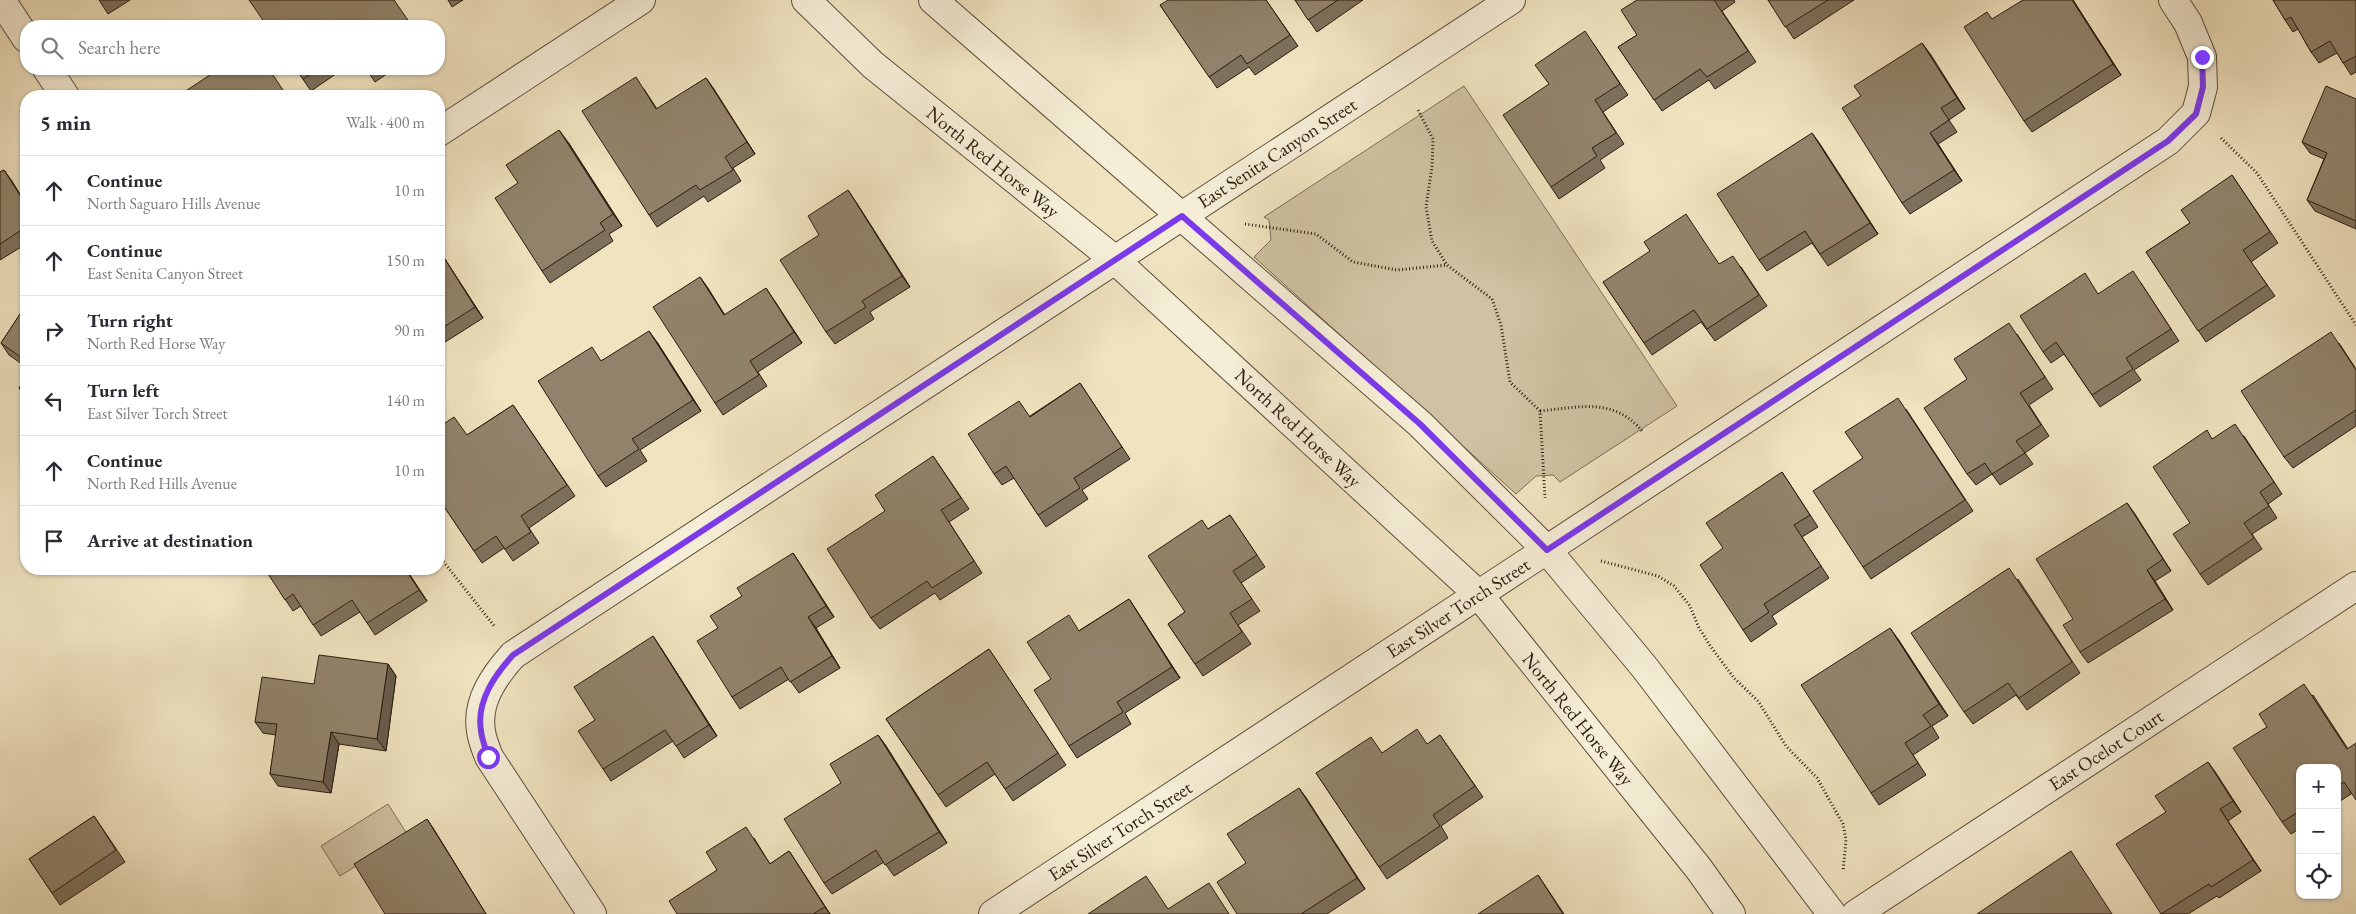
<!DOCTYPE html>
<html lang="en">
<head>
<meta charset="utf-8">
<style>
	:root { --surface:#fff; --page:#f2f2f3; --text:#2b2b33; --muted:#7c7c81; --line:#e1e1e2 }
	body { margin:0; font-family:"EB Garamond",serif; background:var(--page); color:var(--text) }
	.controls { position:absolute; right:15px; bottom:15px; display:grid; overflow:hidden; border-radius:10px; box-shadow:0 1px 4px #0004 }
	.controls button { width:45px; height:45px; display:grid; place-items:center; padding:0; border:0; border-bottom:1px solid var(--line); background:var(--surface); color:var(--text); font:25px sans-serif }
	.stop { position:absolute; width:15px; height:15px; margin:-11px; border:4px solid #7c3aed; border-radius:50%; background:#fff }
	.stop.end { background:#7c3aed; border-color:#fff; box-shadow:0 1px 5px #0008 }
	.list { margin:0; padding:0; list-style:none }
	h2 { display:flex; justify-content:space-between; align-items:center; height:65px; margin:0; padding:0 20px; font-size:21px }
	h2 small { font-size:16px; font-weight:400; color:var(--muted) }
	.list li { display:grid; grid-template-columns:32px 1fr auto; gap:15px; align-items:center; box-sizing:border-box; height:70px; padding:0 20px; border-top:1px solid var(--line) }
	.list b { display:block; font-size:19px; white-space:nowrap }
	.list p { margin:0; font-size:16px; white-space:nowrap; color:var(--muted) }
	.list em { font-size:16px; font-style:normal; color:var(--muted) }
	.icon { flex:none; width:28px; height:28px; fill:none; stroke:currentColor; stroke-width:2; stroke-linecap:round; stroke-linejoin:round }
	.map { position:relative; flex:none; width:2356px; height:914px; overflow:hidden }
	.search { position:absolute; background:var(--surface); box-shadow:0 1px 4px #0004; left:20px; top:20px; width:425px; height:55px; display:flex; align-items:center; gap:12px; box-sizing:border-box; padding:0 18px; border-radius:20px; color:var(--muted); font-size:19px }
	.panel { position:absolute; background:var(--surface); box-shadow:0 1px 4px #0004; left:20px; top:90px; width:425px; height:485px; border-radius:20px }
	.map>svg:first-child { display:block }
	.green { fill:#cfc1a2; stroke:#7d6e58 }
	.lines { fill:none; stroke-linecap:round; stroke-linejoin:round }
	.minor-casing { stroke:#5c4e3a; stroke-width:30 }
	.path { stroke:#2b1c0e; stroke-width:3; stroke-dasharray:1 2.5; stroke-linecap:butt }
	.minor { stroke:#f5edd6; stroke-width:28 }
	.wall { fill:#7d715c; stroke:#2b1c0e }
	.shaded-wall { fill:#665c4b; stroke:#2b1c0e }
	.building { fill:#91836b; stroke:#2b1c0e }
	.route { stroke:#7c3aed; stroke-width:6 }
	.labels { text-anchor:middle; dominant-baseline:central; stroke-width:4; stroke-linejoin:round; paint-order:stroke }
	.street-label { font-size:19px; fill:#2b1c0e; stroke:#f5edd6 }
</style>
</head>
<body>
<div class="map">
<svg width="2356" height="914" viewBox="0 0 2356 914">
	<rect width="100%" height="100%" fill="#f0e3c0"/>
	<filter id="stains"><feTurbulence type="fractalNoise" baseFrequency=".004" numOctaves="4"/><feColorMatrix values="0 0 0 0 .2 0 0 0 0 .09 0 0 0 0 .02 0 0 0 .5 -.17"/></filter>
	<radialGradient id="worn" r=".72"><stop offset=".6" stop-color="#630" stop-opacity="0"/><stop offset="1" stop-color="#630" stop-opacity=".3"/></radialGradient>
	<!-- green -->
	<g class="green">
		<polygon points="1464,86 1677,406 1560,482 1553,475 1536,476 1516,494 1254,257 1271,240 1269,220 1264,217"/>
		<polygon points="388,804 407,834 340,876 321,846"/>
	</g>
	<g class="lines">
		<!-- minor casing -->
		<g class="minor-casing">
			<g id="minor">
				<polyline points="1,0 26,38"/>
				<polyline points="806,0 873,65 1115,260 1479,595 1699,869 1731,914"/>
				<polyline points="933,0 1420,424 1547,550 1645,668 1832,914"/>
				<polyline points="47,69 65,96"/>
				<polyline points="439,132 641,0"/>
				<path d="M592 914 489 757C486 749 482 740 481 731 476 701 495 675 513 655L1511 0"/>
				<polyline points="993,914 2168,141 2196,113 2203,87 2202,57 2188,23 2173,0"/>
				<polyline points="1856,914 2356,586"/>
			</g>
		</g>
		<!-- path -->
		<g class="path">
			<polyline points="1418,110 1433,139 1432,167 1426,207 1432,241 1447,265"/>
			<polyline points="2221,138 2257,173 2356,325"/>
			<polyline points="1245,224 1316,234 1353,262 1397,270 1447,265 1492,299 1501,325 1510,382 1540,411 1545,498"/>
			<path d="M1540 411C1581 407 1614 397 1643 432"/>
			<polyline points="439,556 495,627"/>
			<polyline points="1601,561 1658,576 1674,586 1690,606 1699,628 1711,647 1734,678 1758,701 1786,746 1817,778 1843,824 1846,840 1843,871"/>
		</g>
		<!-- minor -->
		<use href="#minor" class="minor"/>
	</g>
	<!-- wall -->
	<g class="wall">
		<polygon points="99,0 130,0 108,14"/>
		<polygon points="448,0 463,0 452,7"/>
		<polygon points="1266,0 1298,46 1255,75 1249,67 1217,88 1160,5"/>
		<polygon points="1295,0 1363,0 1317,32"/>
		<polygon points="1637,0 1734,0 1735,2 1722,11 1756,62 1715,89 1709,80 1662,111 1618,47 1637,35"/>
		<polygon points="1768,0 1854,0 1794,39"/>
		<polygon points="2073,0 2121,75 2032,132 2024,121 1992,19"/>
		<polygon points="2273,0 2356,0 2356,72 2351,75 2337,53 2319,63 2311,52 2298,29 2293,32 2285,20"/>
		<polygon points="1593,43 1628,95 1603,112 1624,144 1600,160 1605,168 1559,199 1551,187 1549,84"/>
		<polygon points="1922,43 1965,109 1949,120 1957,132 1938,144 1962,181 1910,214 1902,203 1861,96"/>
		<polygon points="296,69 343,69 311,91"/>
		<polygon points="366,69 394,69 375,82"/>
		<polygon points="706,78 755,154 733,168 741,181 708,202 704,196 657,227 649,215 644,89 657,109"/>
		<polygon points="2356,99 2356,229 2315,211 2307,200 2324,159 2310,153 2302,142"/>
		<polygon points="1812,133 1878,234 1828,266 1812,243 1767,271 1759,260"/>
		<polygon points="568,142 622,226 609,234 613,241 550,283 542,271 518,183"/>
		<polygon points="4,170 26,204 26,244 0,260 0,172"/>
		<polygon points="2232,175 2278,243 2251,262 2275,296 2206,342 2146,252 2190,223"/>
		<polygon points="856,202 910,287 870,312 874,319 835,344 826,332"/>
		<polygon points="439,250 483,318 439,346"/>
		<polygon points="1720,264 1741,267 1767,306 1715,341 1701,322 1652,355 1603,282"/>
		<polygon points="700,277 725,315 774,300 802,343 758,372 767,386 723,415 715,403"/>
		<polygon points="2141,283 2179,341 2134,370 2141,380 2100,407 2064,354 2051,363 2043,352 2098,294"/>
		<polygon points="26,305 26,367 9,355 1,343"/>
		<polygon points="2017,334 2053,389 2029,405 2049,436 2025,453 2033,464 2000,485 1992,474 1976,485 1967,474 1967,379"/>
		<polygon points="657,342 701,411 640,450 647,461 606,487 598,476 602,360"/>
		<polygon points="2339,343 2356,369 2356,426 2293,468 2284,457"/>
		<polygon points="26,378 26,397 19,388"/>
		<polygon points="1080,383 1130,459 1082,490 1088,499 1046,527 1014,478 1002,485 994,474 1030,416"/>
		<polygon points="513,405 575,496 529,528 539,543 513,561 504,548 482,563 439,499 467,435"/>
		<polygon points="1906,409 1973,511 1871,579 1863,567 1863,458"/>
		<polygon points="2244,436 2282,494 2268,504 2277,518 2252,534 2262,549 2208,585 2200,574 2190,523 2213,439"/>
		<polygon points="933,456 969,509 949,522 982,573 940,600 935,593 880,629 871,618 885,511"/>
		<polygon points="1782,472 1818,527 1802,537 1829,578 1772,616 1777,624 1751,642 1743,630 1723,548"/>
		<polygon points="2127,503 2171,571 2155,581 2173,610 2088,663 2080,652"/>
		<polygon points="1230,515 1265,567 1241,583 1260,611 1238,625 1251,644 1203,676 1168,624 1185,612 1208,529"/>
		<polygon points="793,553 834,617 816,628 840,668 799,693 789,679 740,709 732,697 718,628 742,596"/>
		<polygon points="265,569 406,569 427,601 375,635 360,612 321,636 301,606 293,611"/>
		<polygon points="2018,579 2080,673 2027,710 2016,695 1973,724 1964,712"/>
		<polygon points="1129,599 1180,678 1125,713 1131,724 1077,758 1069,746 1051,679 1080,630"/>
		<polygon points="1898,639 1948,716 1932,726 1939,738 1913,755 1926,775 1879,805 1871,793"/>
		<polygon points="661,648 717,736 684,758 673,741 611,781 603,769 595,720"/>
		<polygon points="989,649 1066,765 1013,801 995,774 946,807 886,719"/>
		<polygon points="388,664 396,676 386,751 339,744 331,793 278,786 270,774 276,735 263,733 255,722 314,684"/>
		<polygon points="2313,695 2348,749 2351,794 2337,803 2337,768 2300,768 2300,828 2291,834 2282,822 2267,727"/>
		<polygon points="878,735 886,746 947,843 894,876 884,862 832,894 824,883 841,783"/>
		<polygon points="1440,735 1483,797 1441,826 1448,838 1387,879 1316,773 1382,753 1428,744"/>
		<polygon points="2208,762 2241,812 2228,821 2261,871 2219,898 2217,896 2188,914 2161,914 2166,812"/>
		<polygon points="1299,788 1365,889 1327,914 1237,914 1246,863"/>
		<polygon points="94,816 125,862 60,905 29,859"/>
		<polygon points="754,838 770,864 789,851 830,914 677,914 717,870"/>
	</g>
	<!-- shaded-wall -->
	<g class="shaded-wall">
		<polygon points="2072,0 2073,0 2121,75 2113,64"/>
		<polygon points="1922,43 1931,55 1965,109 1957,98"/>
		<polygon points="706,78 714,89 755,154 747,142"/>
		<polygon points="559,130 568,142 622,226 613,214"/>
		<polygon points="1812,133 1820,144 1878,234 1870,223"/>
		<polygon points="1930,133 1938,144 1962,181 1954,170"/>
		<polygon points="4,170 12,181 26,204 26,205"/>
		<polygon points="848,190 856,202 910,287 902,276"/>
		<polygon points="439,250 443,256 483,318 475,307"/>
		<polygon points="700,277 708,288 732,327 724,315"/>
		<polygon points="766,288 774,300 802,343 794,332"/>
		<polygon points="649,331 657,342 701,411 693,400"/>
		<polygon points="2127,503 2135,514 2171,571 2163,559"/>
		<polygon points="793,553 801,565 834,617 826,606"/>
		<polygon points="405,569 406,569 427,601 419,590"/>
		<polygon points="2147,570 2155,581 2173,610 2165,599"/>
		<polygon points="1129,599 1137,611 1180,678 1172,667"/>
		<polygon points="808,617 816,628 840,668 832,656"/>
		<polygon points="1890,628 1898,639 1948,716 1939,704"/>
		<polygon points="653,636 661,648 717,736 709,725"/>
		<polygon points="388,664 396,676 386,751 377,739"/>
		<polygon points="331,732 339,744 331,793 323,782"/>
		<polygon points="878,735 886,746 947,843 939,832"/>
		<polygon points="2208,762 2216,773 2241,812 2233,801"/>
		<polygon points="1299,788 1307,799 1365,889 1357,878"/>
		<polygon points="2220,809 2228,821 2261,871 2253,860"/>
		<polygon points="427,819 435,831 486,914"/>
		<polygon points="789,851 797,863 830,914 825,907"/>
		<polygon points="1538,875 1564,914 1563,914"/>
	</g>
	<!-- building -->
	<g class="building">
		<polygon points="249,0 394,0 412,26 267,26"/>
		<polygon points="1168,0 1266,0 1290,35 1247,64 1241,55 1209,77 1160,5"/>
		<polygon points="1295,0 1338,0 1308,20"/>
		<polygon points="1637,0 1714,0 1748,51 1707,77 1700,69 1654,100 1618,47 1637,35 1621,10"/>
		<polygon points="1768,0 1828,0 1785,27"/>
		<polygon points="2023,0 2072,0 2113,64 2024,121 1964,27 1987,12 1992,19"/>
		<polygon points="2273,0 2356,0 2356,56 2343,63 2330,41 2311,52 2291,17 2285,20"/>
		<polygon points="1585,31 1620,84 1595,100 1616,133 1592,148 1597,156 1551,187 1503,115 1549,84 1535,65"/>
		<polygon points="1922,43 1957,98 1941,108 1949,120 1930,133 1954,170 1902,203 1842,108 1861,96 1854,86"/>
		<polygon points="219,69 269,69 287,96 178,96"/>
		<polygon points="296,69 318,69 303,79"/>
		<polygon points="636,77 656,109 706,78 747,142 725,157 733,170 700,190 696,185 649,215 582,111"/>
		<polygon points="2326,86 2356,99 2356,221 2307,200 2327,153 2302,142"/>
		<polygon points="559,130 613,214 600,223 605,230 542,271 495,198 518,183 506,165"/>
		<polygon points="1812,133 1870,223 1820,254 1805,231 1759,260 1717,194"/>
		<polygon points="4,170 26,205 26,227 0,244 0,172"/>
		<polygon points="2232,175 2270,232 2243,250 2267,285 2198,331 2146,252 2190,223 2181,210"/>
		<polygon points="848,190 902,276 862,301 866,307 826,332 780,260 819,235 808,216"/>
		<polygon points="1686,214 1719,264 1733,256 1759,295 1707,329 1694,310 1644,343 1603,282 1650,251 1644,242"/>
		<polygon points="439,250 475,307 439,330"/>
		<polygon points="2133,271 2171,329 2126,358 2133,369 2092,395 2056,342 2043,352 2020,316 2085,273 2098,294"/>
		<polygon points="700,277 724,315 766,288 794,332 750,361 759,375 715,403 653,307"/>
		<polygon points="26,305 26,361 1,343"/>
		<polygon points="2009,323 2045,377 2020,393 2041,425 2016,441 2025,453 1992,474 1985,463 1967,474 1924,408 1967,379 1954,359"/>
		<polygon points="649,331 693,400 632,439 639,449 598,476 538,381 592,347 601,361"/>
		<polygon points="2331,332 2356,370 2356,410 2284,457 2241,391"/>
		<polygon points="26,378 26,392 19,388"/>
		<polygon points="1080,383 1122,447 1074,478 1080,488 1038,515 1006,466 994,474 968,434 1019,401 1030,417"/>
		<polygon points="1898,398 1965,500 1863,567 1813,491 1863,458 1845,432"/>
		<polygon points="513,405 567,485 521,516 531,532 505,549 496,536 474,551 439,499 439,427 454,417 467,435"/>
		<polygon points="2235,424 2274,482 2260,492 2269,506 2244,523 2254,538 2200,574 2173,534 2190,523 2153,467 2207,430 2212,439"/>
		<polygon points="933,456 961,498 941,510 974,561 932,588 927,581 871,618 827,549 885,511 875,495"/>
		<polygon points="1782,472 1810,515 1794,525 1821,566 1764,604 1769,612 1743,630 1700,565 1723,548 1706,523"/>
		<polygon points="2127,503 2163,559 2147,570 2165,599 2080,652 2063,625 2073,619 2036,559"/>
		<polygon points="1230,515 1257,555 1233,571 1252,599 1230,613 1242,632 1195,664 1168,624 1185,612 1148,556 1202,520 1208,529"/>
		<polygon points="793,553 826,606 808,617 832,656 790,682 781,667 732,697 697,641 718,628 710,616 742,596 737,588"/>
		<polygon points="2009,568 2072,662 2019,698 2008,683 1964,712 1911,633"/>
		<polygon points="265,569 405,569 419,590 367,623 352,600 313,625 293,594 285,600"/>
		<polygon points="1129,599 1172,667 1117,702 1123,712 1069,746 1034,690 1051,679 1027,642 1069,615 1079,631"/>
		<polygon points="1890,628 1939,704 1923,715 1931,726 1905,743 1918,763 1871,793 1801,685"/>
		<polygon points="653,636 709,725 676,746 665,730 603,769 578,731 595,720 574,687"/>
		<polygon points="989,649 1058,753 1005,789 987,762 938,795 886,719"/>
		<polygon points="319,655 388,664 377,739 331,732 323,782 270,774 277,724 255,722 262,677 314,684"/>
		<polygon points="2304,684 2347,749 2356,743 2356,800 2344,782 2337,786 2337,768 2300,768 2300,811 2282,822 2233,748 2267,727 2259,714"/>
		<polygon points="1417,729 1427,744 1440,735 1475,786 1433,815 1440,826 1379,867 1316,773 1371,737 1382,753"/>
		<polygon points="878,735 939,832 885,865 876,850 824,883 784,819 841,783 830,764"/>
		<polygon points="2208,762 2233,801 2220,809 2253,860 2211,887 2209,884 2161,914 2116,844 2166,812 2155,796"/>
		<polygon points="1299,788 1357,878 1301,914 1237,914 1217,882 1246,863 1227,834"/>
		<polygon points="94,816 116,850 52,893 29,859"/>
		<polygon points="427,819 486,914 385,914 354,864"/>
		<polygon points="746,827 770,864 789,851 825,907 813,914 677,914 669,901 717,870 706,852"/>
		<polygon points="2071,851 2112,914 1977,914"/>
		<polygon points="1538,875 1563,914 1478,914"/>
		<polygon points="1146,876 1168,909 1209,883 1229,914 1088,914"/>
	</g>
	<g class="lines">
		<!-- route -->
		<path class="route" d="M488 757C486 749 482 740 481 731 476 701 495 675 513 655L1182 216 1420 424 1547 550 2168 141 2196 114 2203 87 2202 57"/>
	</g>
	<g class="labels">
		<!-- street labels -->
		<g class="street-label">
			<text transform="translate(1277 153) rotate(-33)">East Senita Canyon Street</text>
			<text transform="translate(993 162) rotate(39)">North Red Horse Way</text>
			<text transform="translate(1298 428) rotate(43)">North Red Horse Way</text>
			<text transform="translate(1458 608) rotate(-33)">East Silver Torch Street</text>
			<text transform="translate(1578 719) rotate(51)">North Red Horse Way</text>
			<text transform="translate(2106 750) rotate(-33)">East Ocelot Court</text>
			<text transform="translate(1120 831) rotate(-33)">East Silver Torch Street</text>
		</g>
	</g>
	<rect width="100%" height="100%" filter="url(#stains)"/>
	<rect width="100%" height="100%" fill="url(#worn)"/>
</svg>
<div class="controls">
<button>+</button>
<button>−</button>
<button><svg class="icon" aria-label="locate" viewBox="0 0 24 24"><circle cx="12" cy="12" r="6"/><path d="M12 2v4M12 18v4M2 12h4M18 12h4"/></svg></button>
</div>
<div class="stop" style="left:488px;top:757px"></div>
<div class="stop end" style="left:2202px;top:57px"></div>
<div class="search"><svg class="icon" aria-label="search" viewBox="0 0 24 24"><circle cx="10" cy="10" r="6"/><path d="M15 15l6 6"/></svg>Search here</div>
<section class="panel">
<h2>5 min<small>Walk · 400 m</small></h2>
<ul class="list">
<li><svg class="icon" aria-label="ahead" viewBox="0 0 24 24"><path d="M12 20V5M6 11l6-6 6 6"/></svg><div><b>Continue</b><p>North Saguaro Hills Avenue</p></div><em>10 m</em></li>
<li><svg class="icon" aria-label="ahead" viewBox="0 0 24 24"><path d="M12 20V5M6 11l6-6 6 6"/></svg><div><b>Continue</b><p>East Senita Canyon Street</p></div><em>150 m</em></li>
<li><svg class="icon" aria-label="right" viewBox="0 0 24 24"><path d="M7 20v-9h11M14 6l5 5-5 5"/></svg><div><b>Turn right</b><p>North Red Horse Way</p></div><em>90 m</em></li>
<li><svg class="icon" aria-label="left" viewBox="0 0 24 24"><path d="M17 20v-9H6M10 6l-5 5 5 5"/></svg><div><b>Turn left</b><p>East Silver Torch Street</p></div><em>140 m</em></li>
<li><svg class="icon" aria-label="ahead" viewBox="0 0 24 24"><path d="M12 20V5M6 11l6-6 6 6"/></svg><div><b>Continue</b><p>North Red Hills Avenue</p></div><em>10 m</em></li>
<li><svg class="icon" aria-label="arrive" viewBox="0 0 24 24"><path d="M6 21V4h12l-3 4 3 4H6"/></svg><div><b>Arrive at destination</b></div></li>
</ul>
</section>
</div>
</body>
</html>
